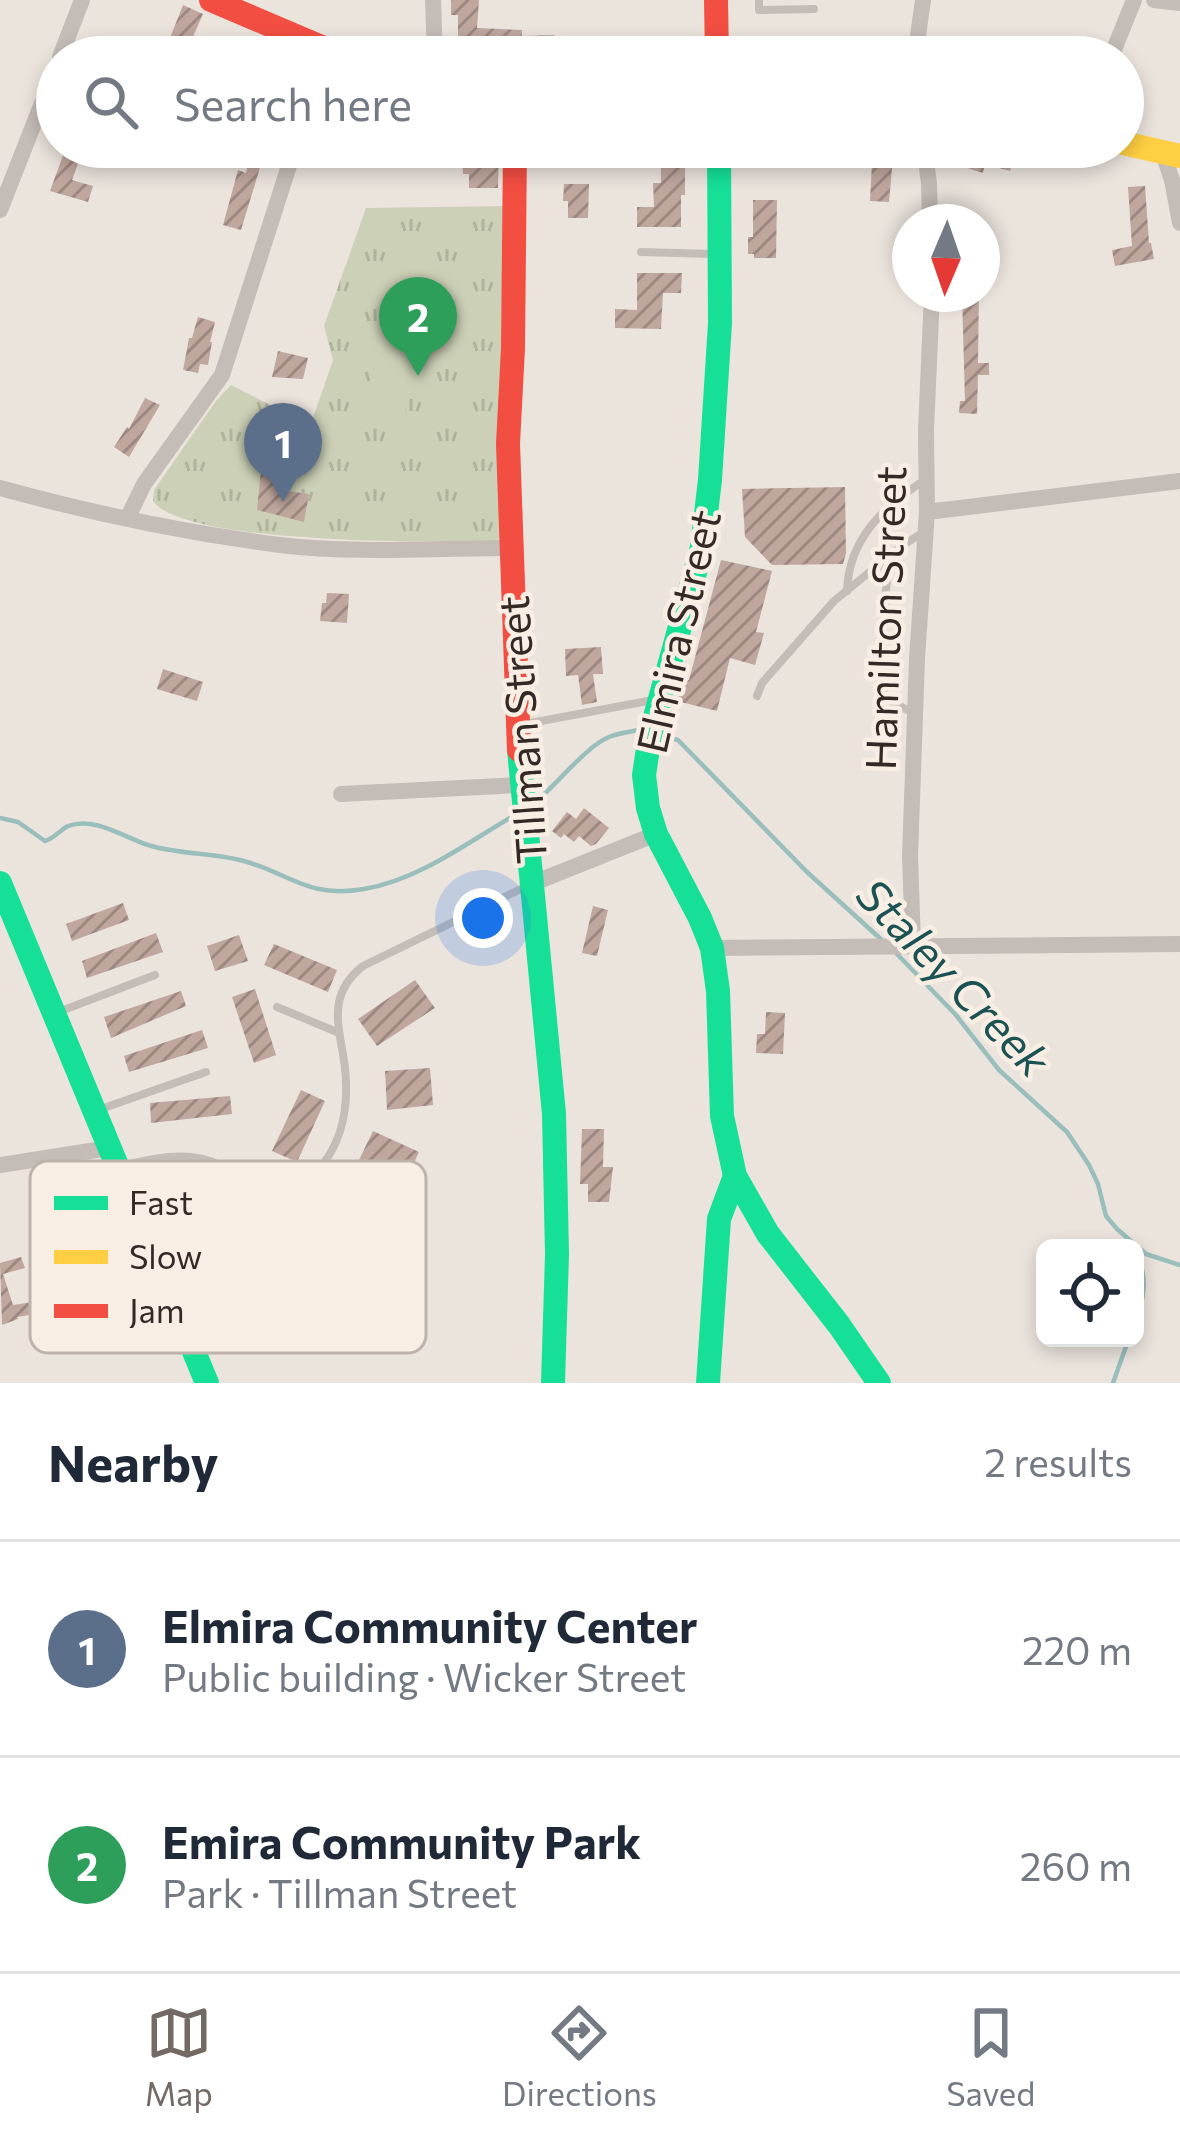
<!DOCTYPE html>
<html lang="en">
<head>
<meta charset="utf-8">
<style>
	:root { --surface:#fff; --page:#f6f6f7; --text:#1f2937; --muted:#747a83; --line:#e0e1e3; --accent:#746a65 }
	body { margin:0; font-family:Commissioner,sans-serif; background:var(--page); color:var(--text) }
	.controls { position:absolute; right:36px; bottom:36px; display:grid; overflow:hidden; border-radius:18px; box-shadow:0 6px 18px #0003 }
	.controls button { width:108px; height:108px; display:grid; place-items:center; padding:0; border:0; border-bottom:3px solid var(--line); background:var(--surface); color:var(--text); font:60px sans-serif }
	.compass { position:absolute; left:892px; top:204px; width:108px; height:108px; border-radius:50%; background:var(--surface); box-shadow:0 6px 18px #0003; rotate:182deg }
	.you { position:absolute; left:483px; top:918px; width:42px; height:42px; margin:-30px; border:9px solid #fff; border-radius:50%; background:#1a73e8; box-shadow:0 0 0 18px #1a73e833 }
	.badge { display:grid; place-items:center; width:78px; height:78px; border-radius:50%; background:var(--accent); color:#fff; font-size:39px; font-weight:700 }
	.pin { position:absolute; translate:-50% -99px; filter:drop-shadow(0 3px 6px #0008) }
	.pin::after { content:''; position:absolute; top:63px; width:42px; height:36px; background:inherit; clip-path:polygon(0 0,100% 0,50% 100%) }
	.list { margin:0; padding:0; list-style:none }
	h2 { display:flex; justify-content:space-between; align-items:center; height:156px; margin:0; padding:0 48px; font-size:51px }
	h2 small { font-size:39px; font-weight:400; color:var(--muted) }
	.list li { display:grid; grid-template-columns:78px 1fr auto; gap:36px; align-items:center; box-sizing:border-box; height:216px; padding:0 48px; border-top:3px solid var(--line) }
	.list b { display:block; font-size:45px; white-space:nowrap }
	.list p { margin:0; font-size:39px; white-space:nowrap; color:var(--muted) }
	.list em { font-size:39px; font-style:normal; color:var(--muted) }
	.icon { flex:none; width:66px; height:66px; fill:none; stroke:currentColor; stroke-width:2; stroke-linecap:round; stroke-linejoin:round }
	.map { position:relative; flex:none; width:1180px; height:1383px; overflow:hidden }
	.search { position:absolute; background:var(--surface); box-shadow:0 6px 18px #0003; left:36px; right:36px; top:36px; height:132px; display:flex; align-items:center; gap:30px; box-sizing:border-box; padding:0 42px; border-radius:66px; color:var(--muted); font-size:45px }
	.sheet { height:588px; background:var(--surface) }
	nav { display:flex; justify-content:space-around; align-items:center; box-sizing:border-box; height:168px; border-top:3px solid var(--line); background:var(--surface); font-size:33px; color:var(--muted) }
	nav a { display:grid; justify-items:center; gap:6px }
	nav .on { color:var(--accent) }
	.map>svg:first-child { display:block }
	.park { fill:url(#park-tufts) }
	.garden { fill:url(#garden-furrows) }
	.pitch { fill:#ccd0b6 }
	.lines { fill:none; stroke-linecap:round; stroke-linejoin:round }
	.stream { stroke:#99bebc; stroke-width:4.5 }
	.building { fill:url(#building-hatch) }
	.lane { stroke:#c4bcb6; stroke-width:8 }
	.street { stroke:#c4bcb6; stroke-width:16 }
	.fast { stroke:#16e098; stroke-width:24 }
	.slow { stroke:#ffcf43; stroke-width:24 }
	.jam { stroke:#f24e42; stroke-width:24 }
	.labels { text-anchor:middle; dominant-baseline:central; stroke-width:9; stroke-linejoin:round; paint-order:stroke }
	.street-label { font-size:42px; fill:#342925; stroke:#f9eee3 }
	.water-label { font-size:45px; font-style:italic; fill:#1b5355; stroke:#f9eee3 }
	.key { fill:#f9eee3; stroke:#beb3aa; stroke-width:3 }
	.key-label { font-size:33px; fill:#342925 }
</style>
</head>
<body>
<div class="map">
<svg width="1180" height="1383" viewBox="0 0 1180 1383">
	<defs>
		<pattern id="park-tufts" width="24" height="20" patternUnits="userSpaceOnUse" patternTransform="scale(3)"><rect width="24" height="20" fill="#ccd0b6"/><path d="M3 7l-1-3M5 7V3M7 7l1-3M15 17l-1-3M17 17v-4M19 17l1-3" fill="none" stroke="#b0b39c"/></pattern>
		<pattern id="garden-furrows" width="10" height="10" patternUnits="userSpaceOnUse" patternTransform="scale(3)"><rect width="10" height="10" fill="#ccd0b6"/><path d="M-1 1l2-2M0 10L10 0M9 11l2-2" fill="none" stroke="#b0b39c"/></pattern>
		<pattern id="building-hatch" width="6" height="6" patternUnits="userSpaceOnUse" patternTransform="scale(3)"><rect width="6" height="6" fill="#bfa79e"/><path d="M-1 1l2-2M0 6l6-6M5 7l2-2" fill="none" stroke="#9c8881"/></pattern>
	</defs>
	<rect width="100%" height="100%" fill="#ebe4dd"/>
	<!-- park -->
	<path class="park" d="M505 206V531L497 542C436 542 185 545 153 501L154 490 216 401 231 385 274 407 312 421 333 360 324 326 366 208Z"/>
	<!-- garden -->
	<polygon class="garden" points="277,424 314,430 308,469 271,463"/>
	<!-- pitch -->
	<polygon class="pitch" points="371,367 408,370 405,419 368,417"/>
	<g class="lines">
		<!-- stream -->
		<g class="stream">
			<polyline points="666,737 678,740 807,872 884,942"/>
			<path d="M533 804C556 786 585 747 609 737 618 733 629 732 639 730"/>
			<path d="M0 818 18 822 45 841C55 838 60 830 68 826 95 816 125 838 148 845 177 854 210 853 240 860 289 872 306 899 364 889 418 880 467 843 513 816"/>
			<polyline points="897,954 956,1015 999,1070 1067,1132 1089,1165 1098,1184 1106,1216 1117,1229 1146,1254 1180,1265"/>
			<path d="M1135 1251C1148 1275 1145 1298 1135 1324"/>
			<polyline points="1113,1383 1129,1338"/>
		</g>
	</g>
	<!-- building -->
	<g class="building">
		<polygon points="451,0 479,0 477,28 522,30 522,36 554,35 554,52 503,54 503,42 476,42 476,55 458,55 458,15 451,15"/>
		<polygon points="183,5 203,14 189,46 170,38"/>
		<polygon points="66,147 84,147 72,180 93,186 88,202 50,191"/>
		<polygon points="258,147 279,147 274,164 262,161 241,230 223,225 238,170 246,173 252,149 257,150"/>
		<polygon points="462,147 499,147 498,188 469,188 469,174 463,174"/>
		<polygon points="866,147 894,147 889,202 870,201 872,163 865,163"/>
		<polygon points="960,147 972,147 994,153 996,147 1018,147 1010,171 985,164 983,173 967,168 969,160 957,156"/>
		<polygon points="685,156 685,195 681,195 681,227 637,227 637,207 654,207 653,183 661,183 661,157"/>
		<polygon points="564,184 589,184 588,218 568,218 568,201 563,201"/>
		<polygon points="1145,186 1149,243 1151,243 1154,259 1115,266 1112,250 1132,246 1128,187"/>
		<polygon points="753,200 777,200 776,258 754,258 754,254 748,254 748,237 753,237"/>
		<polygon points="637,273 682,273 681,293 663,293 661,329 615,328 615,309 637,310"/>
		<polygon points="962,294 979,294 978,363 989,363 989,375 978,375 977,414 959,413 960,401 965,401"/>
		<polygon points="198,317 215,322 210,342 212,342 208,365 200,364 198,373 183,370 189,338 192,338"/>
		<polygon points="278,351 308,358 303,379 272,377"/>
		<polygon points="145,398 160,405 129,457 114,447 127,427 129,429"/>
		<polygon points="261,470 289,474 286,491 309,494 304,522 257,510"/>
		<polygon points="845,487 846,553 843,564 772,565 745,537 742,489"/>
		<polygon points="721,560 772,571 756,632 764,633 755,665 730,658 717,711 677,701 683,679 689,680"/>
		<polygon points="327,593 349,594 347,623 320,621 322,603 326,603"/>
		<polygon points="601,647 603,674 593,674 597,702 582,705 578,675 566,676 565,649"/>
		<polygon points="163,669 203,682 197,701 157,689"/>
		<polygon points="584,808 609,828 596,844 591,846 579,836 574,842 564,834 561,838 552,831 567,812 576,819"/>
		<polygon points="123,903 129,920 72,941 66,924"/>
		<polygon points="593,906 608,910 597,956 582,953"/>
		<polygon points="156,933 163,952 87,978 82,961"/>
		<polygon points="239,935 248,961 215,971 207,946"/>
		<polygon points="274,944 337,970 328,992 264,965"/>
		<polygon points="415,980 435,1008 377,1046 358,1019"/>
		<polygon points="255,989 276,1055 254,1063 232,997"/>
		<polygon points="181,991 186,1006 111,1038 104,1017"/>
		<polygon points="766,1012 785,1013 783,1054 756,1053 757,1034 765,1034"/>
		<polygon points="202,1030 208,1048 129,1072 124,1056"/>
		<polygon points="430,1068 433,1105 387,1110 385,1071"/>
		<polygon points="301,1090 325,1101 297,1162 272,1151"/>
		<polygon points="230,1096 232,1114 151,1123 150,1103"/>
		<polygon points="582,1129 604,1129 603,1167 613,1167 609,1202 588,1202 588,1184 580,1184"/>
		<polygon points="373,1131 419,1152 405,1182 359,1160"/>
		<polygon points="21,1257 25,1268 3,1274 13,1305 33,1302 35,1314 17,1317 18,1319 2,1325 0,1263"/>
	</g>
	<g class="lines">
		<!-- lane -->
		<g class="lane">
			<polyline points="759,0 759,10 814,9"/>
			<polyline points="641,252 713,254"/>
			<path d="M882 563 887 578 879 677C884 701 893 704 915 713"/>
			<path d="M847 591C849 537 884 507 926 479"/>
			<polyline points="757,696 762,683 834,601 899,548 925,531"/>
			<polyline points="520,725 653,700"/>
			<polyline points="277,1007 337,1032"/>
			<polyline points="61,1011 155,975"/>
			<polyline points="101,1109 206,1072"/>
			<path d="M125 1165C151 1159 180 1152 207 1160 246 1171 278 1211 316 1172 343 1144 349 1105 345 1068 340 1028 325 996 363 966L527 886"/>
		</g>
		<!-- street -->
		<g class="street">
			<polyline points="433,0 435,57"/>
			<polyline points="1154,0 1180,3"/>
			<polyline points="60,57 82,0"/>
			<polyline points="915,57 923,0"/>
			<polyline points="1111,57 1134,0"/>
			<polyline points="924,147 929,183 930,222"/>
			<polyline points="1163,154 1172,180 1180,223"/>
			<polyline points="0,210 57,65"/>
			<path d="M0 488C91 513 186 533 280 545 356 554 434 548 510 548"/>
			<polyline points="927,512 1180,481"/>
			<polyline points="128,517 144,484 222,375 295,147"/>
			<polyline points="341,794 520,785"/>
			<polyline points="531,884 656,834"/>
			<polyline points="913,944 910,856 917,659 927,512 926,430 932,294"/>
			<polyline points="712,948 1180,944"/>
			<polyline points="0,1165 109,1148"/>
		</g>
		<!-- fast -->
		<g class="fast">
			<polyline points="719,147 720,323 710,480 702,547 650,735 644,775 648,808 656,834 700,918 712,948 718,991 722,1116 735,1176 768,1234 839,1325 879,1383"/>
			<polyline points="519,750 554,1114 557,1254 553,1383"/>
			<polyline points="0,883 207,1383"/>
			<polyline points="708,1383 719,1219 735,1176"/>
		</g>
		<!-- slow -->
		<g class="slow">
			<polyline points="735,57 824,51 877,57"/>
			<polyline points="1123,143 1180,156"/>
		</g>
		<!-- jam -->
		<g class="jam">
			<polyline points="211,0 345,57"/>
			<polyline points="716,0 717,57"/>
			<polyline points="515,147 513,348 508,444 519,750"/>
		</g>
	</g>
	<g class="labels">
		<!-- street labels -->
		<g class="street-label">
			<text transform="translate(884 618) rotate(-88)">Hamilton Street</text>
			<text transform="translate(677 631) rotate(-77)">Elmira Street</text>
			<text transform="translate(521 730) rotate(-94)">Tillman Street</text>
		</g>
		<!-- water labels -->
		<g class="water-label">
			<text transform="translate(955 976) rotate(46)">Staley Creek</text>
		</g>
	</g>
	<!-- legend -->
	<rect x="30" y="1161" width="396" height="192" rx="18" class="key"/>
	<rect x="54" y="1196" width="54" height="14" fill="#16e098"/>
	<rect x="54" y="1250" width="54" height="14" fill="#ffcf43"/>
	<rect x="54" y="1304" width="54" height="14" fill="#f24e42"/>
	<g class="key-label">
		<text x="129" y="1215">Fast</text>
		<text x="129" y="1269">Slow</text>
		<text x="129" y="1323">Jam</text>
	</g>
</svg>
<div class="controls">
<button><svg class="icon" aria-label="locate" viewBox="0 0 24 24"><circle cx="12" cy="12" r="6"/><path d="M12 2v4M12 18v4M2 12h4M18 12h4"/></svg></button>
</div>
<svg class="compass" viewBox="-18 -18 36 36"><path d="M0-13l5 13h-10z" fill="#e53935"/><path d="M0 13l5-13h-10z" fill="#747a83"/></svg>
<div class="you"></div>
<div class="pin badge" style="left:283px;top:502px;background:#5c6f8a">1</div>
<div class="pin badge" style="left:418px;top:376px;background:#2e9e5b">2</div>
<div class="search"><svg class="icon" aria-label="search" viewBox="0 0 24 24"><circle cx="10" cy="10" r="6"/><path d="M15 15l6 6"/></svg>Search here</div>
</div>
<section class="sheet">
<h2>Nearby<small>2 results</small></h2>
<ul class="list">
<li><span class="badge" style="background:#5c6f8a">1</span><div><b>Elmira Community Center</b><p>Public building · Wicker Street</p></div><em>220 m</em></li>
<li><span class="badge" style="background:#2e9e5b">2</span><div><b>Emira Community Park</b><p>Park · Tillman Street</p></div><em>260 m</em></li>
</ul>
</section>
<nav>
<a class="on"><svg class="icon" aria-label="map" viewBox="0 0 24 24"><path d="M3 6l6-2 6 2 6-2v14l-6 2-6-2-6 2zM9 4v14M15 6v14"/></svg>Map</a>
<a><svg class="icon" aria-label="directions" viewBox="0 0 24 24"><path d="M12 3l9 9-9 9-9-9zM9 14v-3h6M13 9l2 2-2 2"/></svg>Directions</a>
<a><svg class="icon" aria-label="saved" viewBox="0 0 24 24"><path d="M7 4h10v16l-5-4-5 4z"/></svg>Saved</a>
</nav>
</body>
</html>
